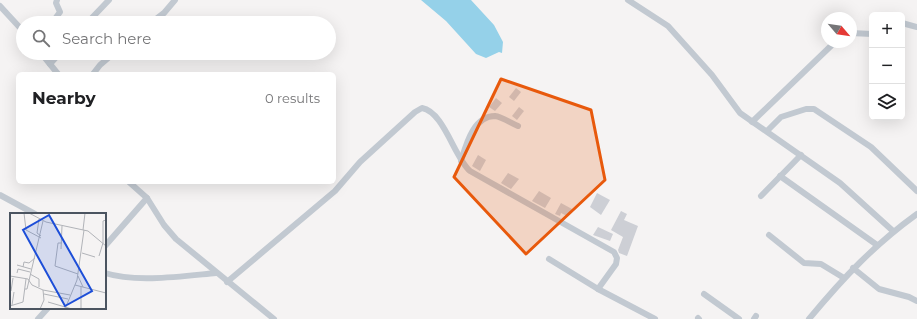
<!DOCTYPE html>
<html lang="en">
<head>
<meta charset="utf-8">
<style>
	:root { --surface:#fff; --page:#f2f2f2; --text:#202124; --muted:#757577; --line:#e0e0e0 }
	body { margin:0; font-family:Montserrat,sans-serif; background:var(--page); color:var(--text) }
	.controls { position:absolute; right:12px; top:12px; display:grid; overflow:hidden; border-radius:6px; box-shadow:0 4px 16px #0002 }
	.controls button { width:36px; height:36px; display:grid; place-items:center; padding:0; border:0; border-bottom:1px solid var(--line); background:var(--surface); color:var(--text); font:20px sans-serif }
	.compass { position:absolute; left:821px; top:12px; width:36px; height:36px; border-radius:50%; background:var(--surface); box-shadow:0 4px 16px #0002; rotate:119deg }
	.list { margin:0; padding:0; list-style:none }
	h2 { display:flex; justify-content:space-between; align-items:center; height:52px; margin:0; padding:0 16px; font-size:17px }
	h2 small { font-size:13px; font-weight:400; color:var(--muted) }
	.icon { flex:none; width:22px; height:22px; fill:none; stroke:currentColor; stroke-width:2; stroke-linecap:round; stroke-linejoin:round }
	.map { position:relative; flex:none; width:917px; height:319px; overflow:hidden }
	.search { position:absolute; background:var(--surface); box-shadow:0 4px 16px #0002; left:16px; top:16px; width:320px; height:44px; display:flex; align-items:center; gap:10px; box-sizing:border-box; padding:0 14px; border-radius:22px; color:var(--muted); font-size:15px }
	.panel { position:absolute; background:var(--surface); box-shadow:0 4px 16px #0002; left:16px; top:72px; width:320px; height:112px; border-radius:6px }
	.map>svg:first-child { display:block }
	.water { fill:#95d1e9 }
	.building { fill:#cdcfd5 }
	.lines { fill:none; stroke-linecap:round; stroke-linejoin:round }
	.minor { stroke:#c2c9d1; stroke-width:6 }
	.marked { fill:#e8590c; fill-opacity:0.2; stroke:#e8590c; stroke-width:3; stroke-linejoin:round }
	.inset-road { fill:none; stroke:#b1b3b8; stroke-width:1 }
	.view { fill:#1d4ed8; fill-opacity:0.15; stroke:#1d4ed8; stroke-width:2 }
	.inset-edge { fill:none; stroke:#4b5460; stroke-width:2 }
</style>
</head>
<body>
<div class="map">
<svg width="917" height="319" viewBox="0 0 917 319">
	<rect width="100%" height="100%" fill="#f5f3f3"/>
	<!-- water -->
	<polygon class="water" points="421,0 471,0 494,25 503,42 502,53 499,52 486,58 476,54 446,21"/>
	<!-- building -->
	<g class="building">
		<polygon points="516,88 521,92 514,101 509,97"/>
		<polygon points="496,98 502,103 495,111 489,107"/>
		<polygon points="519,107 524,111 517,120 512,116"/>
		<polygon points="478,155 486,160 480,171 472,166"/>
		<polygon points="508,173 519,179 511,189 501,183"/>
		<polygon points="539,191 551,198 545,208 532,201"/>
		<polygon points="597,193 610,200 601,215 590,207"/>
		<polygon points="561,203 572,209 567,216 561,213 560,216 555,214"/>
		<polygon points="621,211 627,214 624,220 638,226 627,256 619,253 618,250 623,237 611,230"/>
		<polygon points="598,227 613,234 610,241 593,235"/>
	</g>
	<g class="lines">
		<!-- minor -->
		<g class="minor">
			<polyline points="628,0 668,26 712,75 740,113 840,183 893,231"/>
			<polyline points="0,6 23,31"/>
			<polyline points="52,23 60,12 56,3 57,0"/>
			<polyline points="87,23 109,0"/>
			<polyline points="151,23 164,13 175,0"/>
			<polyline points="902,23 917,27"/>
			<polyline points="851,33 872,34"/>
			<polyline points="41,53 58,74"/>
			<polyline points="50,64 60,53"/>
			<polyline points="93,74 100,65 114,53"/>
			<polyline points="752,122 835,42"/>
			<polyline points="767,131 781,117 806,109 814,109 871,147 917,191"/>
			<path d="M461 161C466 145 473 116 495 116 502 117 511 123 518 126"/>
			<polyline points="780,176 877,245"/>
			<polyline points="129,182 147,198 164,225 176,239 274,319"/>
			<polyline points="0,195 35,214"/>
			<polyline points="761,196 801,155"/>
			<polyline points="769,235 804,263 821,264 844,278"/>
			<polyline points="105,246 147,198"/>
			<polyline points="549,259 598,289 655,319"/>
			<polyline points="853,268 879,289 909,297 917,301"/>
			<path d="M105 273C136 283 184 276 216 273"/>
			<path d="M227 282 335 191 360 162 415 112 422 108C444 112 454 157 470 171L614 252 617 258 616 264 598 289"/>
			<polyline points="704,294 739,319"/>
			<polyline points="698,318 699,319"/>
			<polyline points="38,319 48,308"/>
			<polyline points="754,319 756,316"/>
			<path d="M809 319C843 278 874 245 917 214"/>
		</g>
	</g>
	<!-- marked area -->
	<path class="marked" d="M501 79 591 110 605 180 526 254 454 177Z"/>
	<!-- overview -->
	<g transform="translate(10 213)">
		<rect width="96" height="96" fill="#f5f3f3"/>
		<path class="inset-road" d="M14 0 16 17 31 25M19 0 36 9 78 18 96 33M29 6 27 20 31 23M73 17 75 0M52 30H48L45 53 68 61M51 36 52 13M72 40 85 44M89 43 93 30V8L96 7M7 52 21 56M13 54 14 49 19 50 25 45M7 60 8 56 20 59M20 61 29 66V74M0 63 18 66 22 72 33 77 34 87 30 96M68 63 73 74M65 72 96 80M15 76H17L33 8M33 77 60 82M1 78 3 65M34 81 58 86M38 89 62 96M2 92 4 79M0 93 13 89 16 66M55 96 67 67 74 17M71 96V73"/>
		<path class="view" d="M39 2 82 78 55 93 13 17Z"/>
		<rect width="96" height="96" class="inset-edge"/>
	</g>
</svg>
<div class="controls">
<button>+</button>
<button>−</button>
<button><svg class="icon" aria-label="layers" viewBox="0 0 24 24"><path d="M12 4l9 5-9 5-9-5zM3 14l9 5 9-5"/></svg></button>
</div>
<svg class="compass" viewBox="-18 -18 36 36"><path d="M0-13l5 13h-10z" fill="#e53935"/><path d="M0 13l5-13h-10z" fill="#757577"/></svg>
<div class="search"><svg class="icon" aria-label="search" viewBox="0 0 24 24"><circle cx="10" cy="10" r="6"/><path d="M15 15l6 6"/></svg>Search here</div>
<section class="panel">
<h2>Nearby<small>0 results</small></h2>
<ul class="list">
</ul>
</section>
</div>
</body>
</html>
